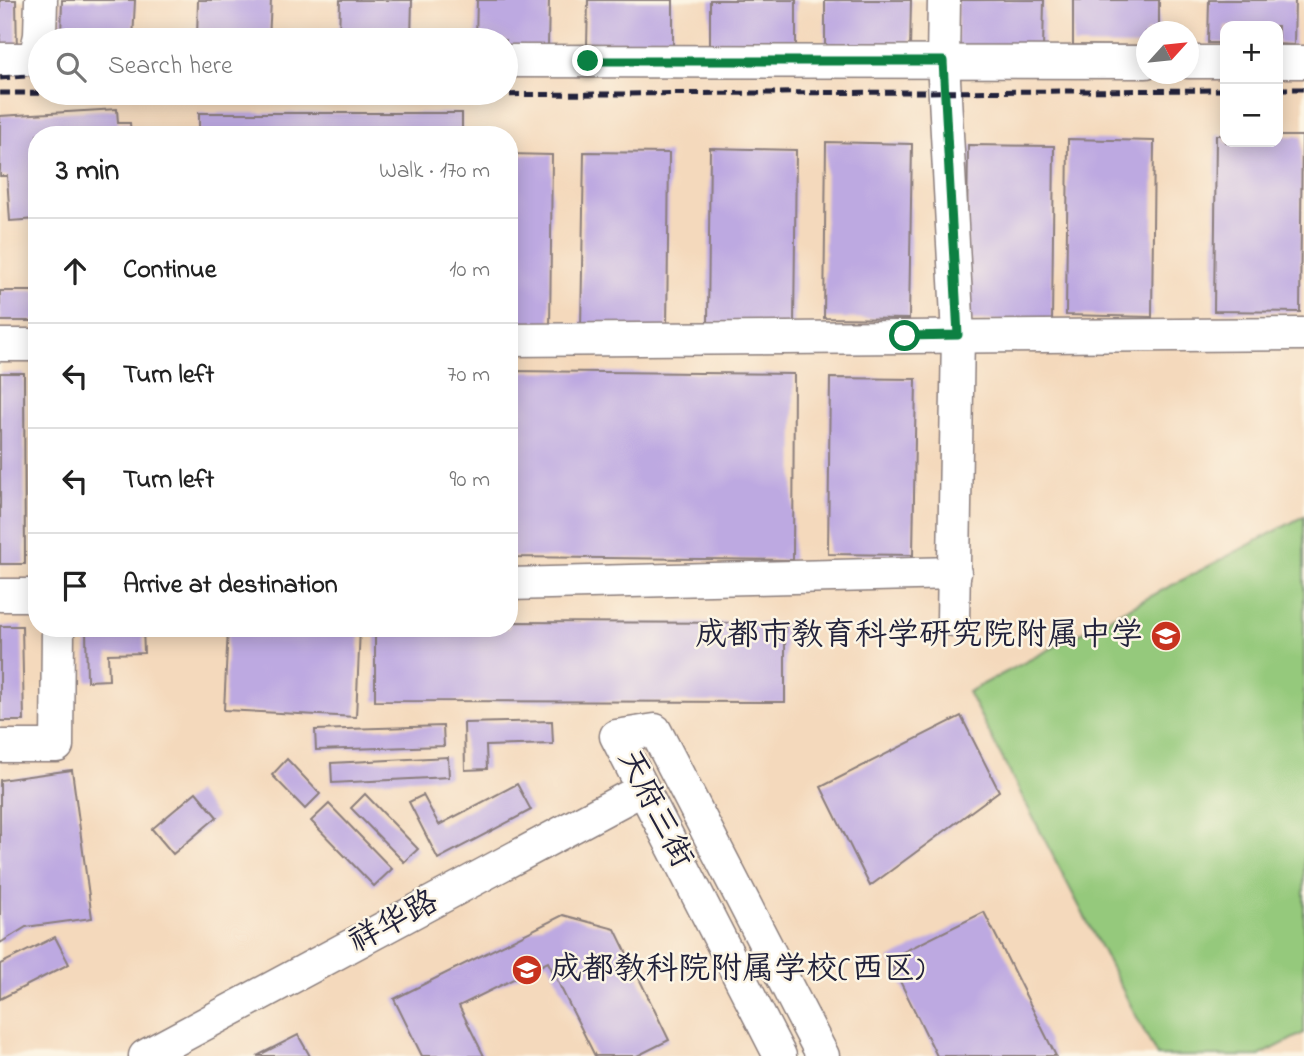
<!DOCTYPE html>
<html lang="en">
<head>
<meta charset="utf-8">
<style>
	:root { --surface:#fff; --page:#f6f6f6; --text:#222; --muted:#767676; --line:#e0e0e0 }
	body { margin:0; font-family:"Indie Flower","LXGW WenKai TC",sans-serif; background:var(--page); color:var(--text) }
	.controls { position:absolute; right:21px; top:21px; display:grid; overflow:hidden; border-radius:14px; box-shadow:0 4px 18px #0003 }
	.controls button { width:63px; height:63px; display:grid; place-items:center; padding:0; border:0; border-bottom:2px solid var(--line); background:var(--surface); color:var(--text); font:35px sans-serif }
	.compass { position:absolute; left:1136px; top:21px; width:63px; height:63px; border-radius:50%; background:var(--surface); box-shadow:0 4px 18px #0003; rotate:63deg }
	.stop { position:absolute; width:21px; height:21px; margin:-16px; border:5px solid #0b8043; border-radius:50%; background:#fff }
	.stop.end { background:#0b8043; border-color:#fff; box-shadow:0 2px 7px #0008 }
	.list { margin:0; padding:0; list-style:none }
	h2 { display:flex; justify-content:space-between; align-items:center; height:91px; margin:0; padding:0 28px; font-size:30px }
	h2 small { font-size:23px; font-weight:400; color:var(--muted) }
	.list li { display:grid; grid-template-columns:46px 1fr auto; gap:21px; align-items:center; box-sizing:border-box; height:105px; padding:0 28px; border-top:2px solid var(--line) }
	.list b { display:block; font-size:26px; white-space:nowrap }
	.list em { font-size:23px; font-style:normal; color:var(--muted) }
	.icon { flex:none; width:38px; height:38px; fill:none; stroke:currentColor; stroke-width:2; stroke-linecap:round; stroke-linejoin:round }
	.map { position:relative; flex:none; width:1304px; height:1056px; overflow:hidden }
	.search { position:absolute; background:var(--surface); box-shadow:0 4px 18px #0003; left:28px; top:28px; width:490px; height:77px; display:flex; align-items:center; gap:18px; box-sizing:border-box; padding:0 24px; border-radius:38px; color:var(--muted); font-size:26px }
	.panel { position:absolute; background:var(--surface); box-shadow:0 4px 18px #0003; left:28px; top:126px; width:490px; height:511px; border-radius:28px }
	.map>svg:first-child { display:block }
	.green { fill:#95c97b; stroke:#5c765b; stroke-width:2 }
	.building { fill:#bda9e1 }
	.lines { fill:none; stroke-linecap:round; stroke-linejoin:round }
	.minor-casing { stroke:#8b7e7c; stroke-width:35 }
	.minor { stroke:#fff; stroke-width:32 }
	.rail { stroke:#22223b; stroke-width:5; stroke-dasharray:10 5; stroke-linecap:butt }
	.route { stroke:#0b8043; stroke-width:9 }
	.labels { text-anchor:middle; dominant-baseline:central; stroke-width:5; stroke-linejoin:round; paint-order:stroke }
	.poi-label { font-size:32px; fill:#22223b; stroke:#fcf5e5; text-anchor:end }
	.street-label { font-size:32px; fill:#22223b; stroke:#fcf5e5 }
</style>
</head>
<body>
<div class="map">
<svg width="1304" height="1056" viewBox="0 0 1304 1056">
	<rect width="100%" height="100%" fill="#fcf5e5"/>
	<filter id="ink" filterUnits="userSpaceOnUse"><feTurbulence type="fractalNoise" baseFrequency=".0143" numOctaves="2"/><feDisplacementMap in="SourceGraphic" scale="14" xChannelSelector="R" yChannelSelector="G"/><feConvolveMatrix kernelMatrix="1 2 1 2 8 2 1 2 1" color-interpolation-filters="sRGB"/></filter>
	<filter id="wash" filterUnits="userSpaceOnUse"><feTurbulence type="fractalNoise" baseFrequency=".00686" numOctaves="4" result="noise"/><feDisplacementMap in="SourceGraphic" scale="28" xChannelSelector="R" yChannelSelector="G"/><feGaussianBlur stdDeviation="1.57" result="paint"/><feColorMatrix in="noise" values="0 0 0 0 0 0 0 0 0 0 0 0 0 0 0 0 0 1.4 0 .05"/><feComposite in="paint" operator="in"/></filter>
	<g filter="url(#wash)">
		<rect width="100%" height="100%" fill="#f4d9bc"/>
		<!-- green -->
		<polygon class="green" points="1304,516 1304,1033 1259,1056 1157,1056 968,692"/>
		<g id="blocks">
			<!-- building -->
			<g class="building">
				<polygon points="0,0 16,0 17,53 0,53"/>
				<polygon points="62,0 135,0 133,40 61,39"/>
				<polygon points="198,0 271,0 269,40 197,40"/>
				<polygon points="340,0 412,0 411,40 339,40"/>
				<polygon points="477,0 549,0 548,47 506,45 506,40 476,40"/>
				<polygon points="588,0 673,0 673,47 587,46"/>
				<polygon points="710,0 796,0 796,51 710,50"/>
				<polygon points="825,0 911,0 910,50 825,49"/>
				<polygon points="958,0 1044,0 1043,50 957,49"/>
				<polygon points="1073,0 1159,0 1159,32 1146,32 1146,46 1073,45"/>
				<polygon points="1209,0 1295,0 1294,45 1278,44 1278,26 1225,26 1225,43 1208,43"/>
				<polygon points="117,109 118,123 130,123 131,135 37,135 37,219 10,221 7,176 0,176 0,116"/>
				<rect x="199" y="113" width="263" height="22"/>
				<polygon points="1216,135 1225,135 1225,142 1278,142 1278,136 1302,136 1300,312 1214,311"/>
				<polygon points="1068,139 1154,141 1152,317 1066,315"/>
				<polygon points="826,142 912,144 909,319 824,318"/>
				<polygon points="968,145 1054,146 1052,322 966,320"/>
				<polygon points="710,148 796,150 794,325 708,324"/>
				<polygon points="584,152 669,153 667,329 581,328"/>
				<polygon points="509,154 552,155 550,330 509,329"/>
				<rect x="0" y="291" width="37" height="30"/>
				<polygon points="509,371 794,374 793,560 509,557"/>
				<polygon points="0,373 24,373 25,564 0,564"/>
				<polygon points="830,378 916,379 913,555 828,554"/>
				<polygon points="509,622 785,623 785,702 375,701 375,628 509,628"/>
				<polygon points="0,626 22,626 24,721 0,721"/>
				<polygon points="143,628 144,653 108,654 109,680 87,681 86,629"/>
				<polygon points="228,628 360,628 356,717 224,710"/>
				<polygon points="961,716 999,791 870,886 821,787"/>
				<polygon points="552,721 553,744 486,746 487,769 465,770 464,723"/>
				<polygon points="443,726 444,746 316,750 315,730"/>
				<polygon points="448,757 449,777 332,783 331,763"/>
				<polygon points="287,759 320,794 305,809 272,775"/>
				<polygon points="72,770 92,918 26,927 0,943 0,780"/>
				<polygon points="517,784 531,810 438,859 409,802 423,795 439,825"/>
				<polygon points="196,792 217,817 173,854 152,829"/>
				<polygon points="365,794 418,849 404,862 351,808"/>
				<polygon points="329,804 392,869 374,886 311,821"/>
				<polygon points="984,912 1056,1056 937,1056 889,959"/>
				<polygon points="563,915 615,929 669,1040 637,1056 595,1056 548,962 459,1006 484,1056 422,1056 394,999"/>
				<polygon points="55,937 69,964 0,999 0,964"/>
				<polygon points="298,1035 310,1056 257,1056"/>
			</g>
		</g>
	</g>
	<g filter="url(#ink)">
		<use href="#blocks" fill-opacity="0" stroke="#8b7e7c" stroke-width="2"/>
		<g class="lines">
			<!-- minor casing -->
			<g class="minor-casing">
				<g id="minor">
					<polyline points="944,0 943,61 958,335 953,620"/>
					<polyline points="0,59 35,59 40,35 41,0"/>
					<polyline points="506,61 1146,62"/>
					<polyline points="1188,62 1225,62"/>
					<polyline points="1278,62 1304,62"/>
					<polyline points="509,340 1304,334"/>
					<polyline points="0,345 37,345"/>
					<polyline points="509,584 955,573"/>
					<polyline points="0,595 37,595"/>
					<polyline points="0,746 57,746 58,628"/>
					<polyline points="145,1056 643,789"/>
					<polyline points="780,1056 616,736 655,730 823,1056"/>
				</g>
			</g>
			<!-- minor -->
			<use href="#minor" class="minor"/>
			<!-- rail -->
			<g class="rail">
				<polyline points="0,78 40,75"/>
				<polyline points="1278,89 1304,89"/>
				<polyline points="0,93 458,95 1225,90"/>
			</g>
		</g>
	</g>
	<g class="lines" filter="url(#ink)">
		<!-- route -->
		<polyline class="route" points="588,61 943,61 958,335 905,336"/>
	</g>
	<!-- icons -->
	<defs>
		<g id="school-disc" transform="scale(1.575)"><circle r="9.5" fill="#c8321e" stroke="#fcf5e5"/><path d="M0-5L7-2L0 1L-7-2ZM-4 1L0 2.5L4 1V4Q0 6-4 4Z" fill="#fff"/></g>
	</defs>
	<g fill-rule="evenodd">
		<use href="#school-disc" x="1166" y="636"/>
		<use href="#school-disc" x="527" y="970"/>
	</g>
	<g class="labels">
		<!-- poi labels -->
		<g class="poi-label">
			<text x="1143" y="636">成都市教育科学研究院附属中学</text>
			<text x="550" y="970" text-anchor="start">成都教科院附属学校(西区)</text>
		</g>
		<!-- street labels -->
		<g class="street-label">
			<text transform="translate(654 809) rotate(63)">天府三街</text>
			<text transform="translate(394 923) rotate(-28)">祥华路</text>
		</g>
	</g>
</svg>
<div class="controls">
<button>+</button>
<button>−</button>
</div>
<svg class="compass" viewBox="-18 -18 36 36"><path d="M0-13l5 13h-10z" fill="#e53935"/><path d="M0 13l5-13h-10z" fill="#767676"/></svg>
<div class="stop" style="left:905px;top:336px"></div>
<div class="stop end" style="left:588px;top:61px"></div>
<div class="search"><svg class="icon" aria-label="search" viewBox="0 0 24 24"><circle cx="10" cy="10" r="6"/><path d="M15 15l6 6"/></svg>Search here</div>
<section class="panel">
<h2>3 min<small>Walk · 170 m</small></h2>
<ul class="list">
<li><svg class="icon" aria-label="ahead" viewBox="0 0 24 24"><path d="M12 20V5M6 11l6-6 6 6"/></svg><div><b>Continue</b></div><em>10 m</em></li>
<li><svg class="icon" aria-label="left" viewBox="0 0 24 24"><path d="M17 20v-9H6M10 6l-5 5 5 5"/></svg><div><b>Turn left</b></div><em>70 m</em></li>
<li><svg class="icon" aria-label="left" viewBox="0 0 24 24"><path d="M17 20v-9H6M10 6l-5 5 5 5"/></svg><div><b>Turn left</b></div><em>90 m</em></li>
<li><svg class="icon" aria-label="arrive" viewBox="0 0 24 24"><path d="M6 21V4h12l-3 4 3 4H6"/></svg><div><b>Arrive at destination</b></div></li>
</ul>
</section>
</div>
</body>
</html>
